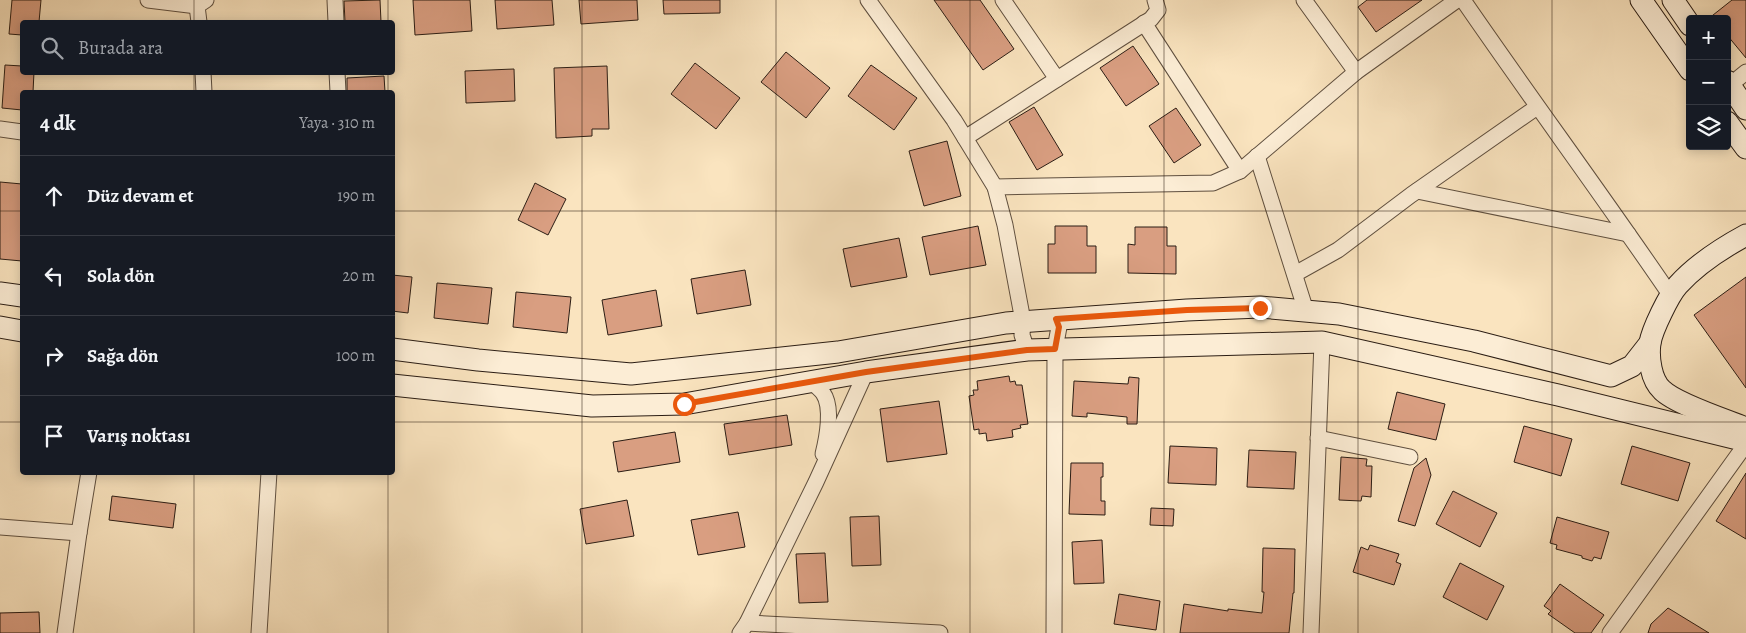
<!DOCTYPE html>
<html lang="tr">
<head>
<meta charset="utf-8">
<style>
	:root { --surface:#171b24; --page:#242831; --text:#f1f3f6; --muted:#9ea1a6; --line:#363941 }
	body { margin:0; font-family:Alegreya,serif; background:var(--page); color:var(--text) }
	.controls { position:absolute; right:15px; top:15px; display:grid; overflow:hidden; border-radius:5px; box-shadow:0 2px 12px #0003 }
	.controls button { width:45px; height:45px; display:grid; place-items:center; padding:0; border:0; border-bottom:1px solid var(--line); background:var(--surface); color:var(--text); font:25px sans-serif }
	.stop { position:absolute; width:15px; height:15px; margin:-11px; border:4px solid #ea580c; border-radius:50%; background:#fff }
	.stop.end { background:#ea580c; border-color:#fff; box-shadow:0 1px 5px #0008 }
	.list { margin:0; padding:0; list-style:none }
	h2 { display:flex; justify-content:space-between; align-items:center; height:65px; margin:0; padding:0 20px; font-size:21px }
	h2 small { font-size:16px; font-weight:400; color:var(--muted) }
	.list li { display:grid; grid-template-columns:32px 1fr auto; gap:15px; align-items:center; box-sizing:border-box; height:80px; padding:0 20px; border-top:1px solid var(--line) }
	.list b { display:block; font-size:19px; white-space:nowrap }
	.list em { font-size:16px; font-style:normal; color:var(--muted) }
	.icon { flex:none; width:28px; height:28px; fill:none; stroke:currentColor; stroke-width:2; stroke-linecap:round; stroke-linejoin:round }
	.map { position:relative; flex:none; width:1746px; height:633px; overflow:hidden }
	.search { position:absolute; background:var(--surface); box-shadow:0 2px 12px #0003; left:20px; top:20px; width:375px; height:55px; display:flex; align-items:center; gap:12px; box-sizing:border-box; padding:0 18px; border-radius:5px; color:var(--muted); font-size:19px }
	.panel { position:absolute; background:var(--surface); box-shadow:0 2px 12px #0003; left:20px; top:90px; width:375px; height:385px; border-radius:5px }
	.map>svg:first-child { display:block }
	.building { fill:#d99e81; stroke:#2b1d14 }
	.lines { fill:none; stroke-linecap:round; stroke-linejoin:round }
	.minor-casing { stroke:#5f4f3f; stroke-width:17 }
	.secondary-casing { stroke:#2b1d14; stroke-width:23 }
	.minor { stroke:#fcedd5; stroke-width:15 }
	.secondary { stroke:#fcedd5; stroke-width:21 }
	.route { stroke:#ea580c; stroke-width:6 }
	.grid { fill:none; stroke:#2b1d14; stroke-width:1; stroke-opacity:0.55 }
</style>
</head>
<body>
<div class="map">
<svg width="1746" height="633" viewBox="0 0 1746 633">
	<rect width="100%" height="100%" fill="#fae4bf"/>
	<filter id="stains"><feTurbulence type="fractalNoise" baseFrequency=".004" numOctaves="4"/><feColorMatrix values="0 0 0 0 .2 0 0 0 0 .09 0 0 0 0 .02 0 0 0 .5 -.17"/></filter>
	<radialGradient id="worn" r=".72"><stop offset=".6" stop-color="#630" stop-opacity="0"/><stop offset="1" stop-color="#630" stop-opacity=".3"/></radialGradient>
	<!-- building -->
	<g class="building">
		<polygon points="12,0 41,0 39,22 22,22 22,35 9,34"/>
		<polygon points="380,0 381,22 345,22 344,1"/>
		<polygon points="413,0 470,0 472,31 415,35"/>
		<polygon points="495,0 552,0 554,25 497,29"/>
		<polygon points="579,0 637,0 638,20 581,24"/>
		<polygon points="663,0 720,0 720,13 664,14"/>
		<polygon points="934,0 980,0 1014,49 983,70"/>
		<polygon points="1367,0 1422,0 1376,32 1358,7"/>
		<polygon points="1732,0 1746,0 1746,58 1727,35 1727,19 1708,19"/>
		<polygon points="1133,46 1159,84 1126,106 1100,68"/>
		<polygon points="786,52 830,88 806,118 761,82"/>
		<polygon points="695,63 740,98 716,129 671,94"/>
		<polygon points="5,65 22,66 22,72 34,72 33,92 22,92 22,110 2,108"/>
		<polygon points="871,65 917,98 894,130 848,96"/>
		<polygon points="607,66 609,129 592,129 592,136 556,138 554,68"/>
		<polygon points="514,69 515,101 466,103 465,71"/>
		<polygon points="384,76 385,92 347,92 347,78"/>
		<polygon points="1034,107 1063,155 1037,170 1009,122"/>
		<polygon points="1176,108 1201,145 1174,163 1149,126"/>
		<polygon points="947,141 961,196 924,206 909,151"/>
		<polygon points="0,182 22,184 22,261 0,259"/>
		<polygon points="535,183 566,199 548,235 518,220"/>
		<polygon points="978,226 986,265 930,275 922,237"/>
		<polygon points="1055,226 1087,226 1087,246 1096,246 1096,273 1048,273 1048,244 1055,244"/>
		<polygon points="1135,227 1167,227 1167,246 1176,246 1176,274 1128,273 1128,244 1135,245"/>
		<polygon points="899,238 907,277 851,287 843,249"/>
		<polygon points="745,270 751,305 697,314 691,279"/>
		<polygon points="392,275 412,277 408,313 392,311"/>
		<polygon points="1746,277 1746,388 1694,315"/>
		<polygon points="437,283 492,288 488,324 434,318"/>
		<polygon points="656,290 662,326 608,335 602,300"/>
		<polygon points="516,292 571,297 567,333 513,327"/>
		<polygon points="1009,376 1010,382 1015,381 1016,385 1022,385 1028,424 1020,425 1021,428 1012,430 1013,437 987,441 986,433 979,434 979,429 974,430 969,396 974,395 973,390 978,390 977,381"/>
		<polygon points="1129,377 1139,378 1137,424 1127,424 1127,417 1087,413 1087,417 1072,416 1074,381 1128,384"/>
		<polygon points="1397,392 1445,404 1436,440 1388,429"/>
		<polygon points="939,401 947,454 887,462 880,409"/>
		<polygon points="787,415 792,445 729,455 724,424"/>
		<polygon points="1524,426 1572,439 1561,476 1514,462"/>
		<polygon points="675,432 680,462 618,472 613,442"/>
		<polygon points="1170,446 1217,448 1216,485 1168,483"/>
		<polygon points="1632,446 1690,463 1678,501 1621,484"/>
		<polygon points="1249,450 1296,452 1294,489 1247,487"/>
		<polygon points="1341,457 1367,459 1366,466 1372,466 1371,497 1362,496 1361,501 1339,500"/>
		<polygon points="1426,458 1431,475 1415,526 1398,521 1414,468"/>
		<polygon points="1071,463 1103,463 1103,477 1101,477 1101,501 1105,501 1105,515 1069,514"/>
		<polygon points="1746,473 1746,539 1716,521"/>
		<polygon points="1453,491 1497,513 1480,547 1436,524"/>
		<polygon points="112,496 176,504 173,528 109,520"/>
		<polygon points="627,500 634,536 586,544 580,509"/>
		<polygon points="1151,508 1174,509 1173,526 1150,525"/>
		<polygon points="738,512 745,547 698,555 691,520"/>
		<polygon points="879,516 881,565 852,566 850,517"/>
		<polygon points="1557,517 1609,532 1601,559 1594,557 1592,561 1582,558 1582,556 1556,549 1557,545 1550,543"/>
		<polygon points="1102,540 1104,583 1074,584 1072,542"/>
		<polygon points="1370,545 1399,554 1396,562 1401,564 1394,585 1353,572 1361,547 1368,550"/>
		<polygon points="1263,548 1295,549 1294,593 1293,593 1289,633 1180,633 1184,604 1228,611 1228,609 1262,613 1264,592 1262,592"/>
		<polygon points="825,553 828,602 799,603 796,554"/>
		<polygon points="1460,563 1504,586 1487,620 1443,597"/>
		<polygon points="1560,584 1604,615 1591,633 1575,633 1548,614 1551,611 1544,606"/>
		<polygon points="1119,594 1160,601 1156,630 1114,624"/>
		<polygon points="1668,608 1709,633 1648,633 1651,624"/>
		<polygon points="39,612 40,633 0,633 0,613"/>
	</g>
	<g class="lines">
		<!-- minor casing -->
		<g class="minor-casing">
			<g id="minor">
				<polyline points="148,0 197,6"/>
				<polyline points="335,0 336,22"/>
				<polyline points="868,0 954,120 995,187 1005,225 1023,321 1022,335 1027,350"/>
				<polyline points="1003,0 1057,79"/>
				<polyline points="1304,0 1356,72"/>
				<path d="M1463 0C1531 99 1603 196 1671 296"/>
				<polyline points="199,22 197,6 206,0"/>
				<polyline points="1144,23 1240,171"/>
				<polyline points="203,72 204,92"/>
				<polyline points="337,72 338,92"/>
				<polyline points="1730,85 1746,72"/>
				<polyline points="0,129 22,132"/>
				<polyline points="965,138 1151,19 1158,10 1155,0"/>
				<polyline points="1257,156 1306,311"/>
				<polyline points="995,187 1213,183 1240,171 1356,72 1457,0"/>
				<polyline points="1417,191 1628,234"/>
				<polyline points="1295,274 1338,250 1411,195 1537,107"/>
				<path d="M811 382C815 385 820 389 823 393 833 407 827 438 823 454"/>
				<polyline points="1318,438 1410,457"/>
				<polyline points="0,527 79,533"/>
				<polyline points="747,623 940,633"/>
				<polyline points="65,633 79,533 89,472"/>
				<polyline points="259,633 269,472"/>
				<polyline points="740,633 747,623 816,482 866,372"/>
				<polyline points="1054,633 1055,349 1059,327 1056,319"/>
				<polyline points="1311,633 1322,342"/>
				<polyline points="1610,633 1746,444"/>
			</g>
		</g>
		<!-- secondary casing -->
		<g class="secondary-casing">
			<g id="secondary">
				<polyline points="1641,0 1690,70"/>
				<polyline points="1673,0 1690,25"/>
				<polyline points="1727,81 1746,109"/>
				<polyline points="1727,122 1746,148"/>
				<path d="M1746 235C1722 248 1697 264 1678 285 1669 295 1652 330 1650 343 1648 358 1651 380 1662 390 1676 404 1726 420 1746 428"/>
				<polyline points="0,293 22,296"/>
				<polyline points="0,327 22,331"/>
				<polyline points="392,349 478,360 631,374 838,352 1006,323 1187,310 1260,307 1339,314 1474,341 1611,376 1632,366 1650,343"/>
				<polyline points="392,385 592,406 684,404 866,372 1027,350 1322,342 1558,395 1746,441"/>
			</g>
		</g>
		<!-- minor -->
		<use href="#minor" class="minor"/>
		<!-- secondary -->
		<use href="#secondary" class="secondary"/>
	</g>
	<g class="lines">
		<!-- route -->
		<polyline class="route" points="684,404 866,372 1027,350 1055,349 1059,327 1056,319 1187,310 1260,308"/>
	</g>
	<!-- grid -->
	<path class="grid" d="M194 0V22M388 0V22M582 0V633M776 0V633M970 0V633M1164 0V633M1358 0V633M1552 0V633M194 72V92M388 72V92M0 211H22M392 211H1746M0 422H22M392 422H1746M194 472V633M388 472V633"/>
	<rect width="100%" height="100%" filter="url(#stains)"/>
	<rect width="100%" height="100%" fill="url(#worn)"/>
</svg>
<div class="controls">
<button>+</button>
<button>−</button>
<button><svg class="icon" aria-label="layers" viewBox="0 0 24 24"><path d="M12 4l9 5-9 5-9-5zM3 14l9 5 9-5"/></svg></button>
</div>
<div class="stop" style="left:684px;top:404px"></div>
<div class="stop end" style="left:1260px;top:308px"></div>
<div class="search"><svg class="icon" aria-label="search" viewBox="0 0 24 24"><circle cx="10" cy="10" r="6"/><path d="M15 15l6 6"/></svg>Burada ara</div>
<section class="panel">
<h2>4 dk<small>Yaya · 310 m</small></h2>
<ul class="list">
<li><svg class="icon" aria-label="ahead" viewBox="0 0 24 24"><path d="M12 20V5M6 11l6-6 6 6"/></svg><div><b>Düz devam et</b></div><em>190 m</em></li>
<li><svg class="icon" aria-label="left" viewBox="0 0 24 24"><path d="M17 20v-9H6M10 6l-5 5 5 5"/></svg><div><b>Sola dön</b></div><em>20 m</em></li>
<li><svg class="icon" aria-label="right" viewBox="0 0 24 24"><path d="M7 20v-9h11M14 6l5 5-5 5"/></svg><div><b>Sağa dön</b></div><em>100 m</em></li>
<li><svg class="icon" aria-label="arrive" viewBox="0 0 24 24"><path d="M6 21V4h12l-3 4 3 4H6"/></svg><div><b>Varış noktası</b></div></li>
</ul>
</section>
</div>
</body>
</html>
